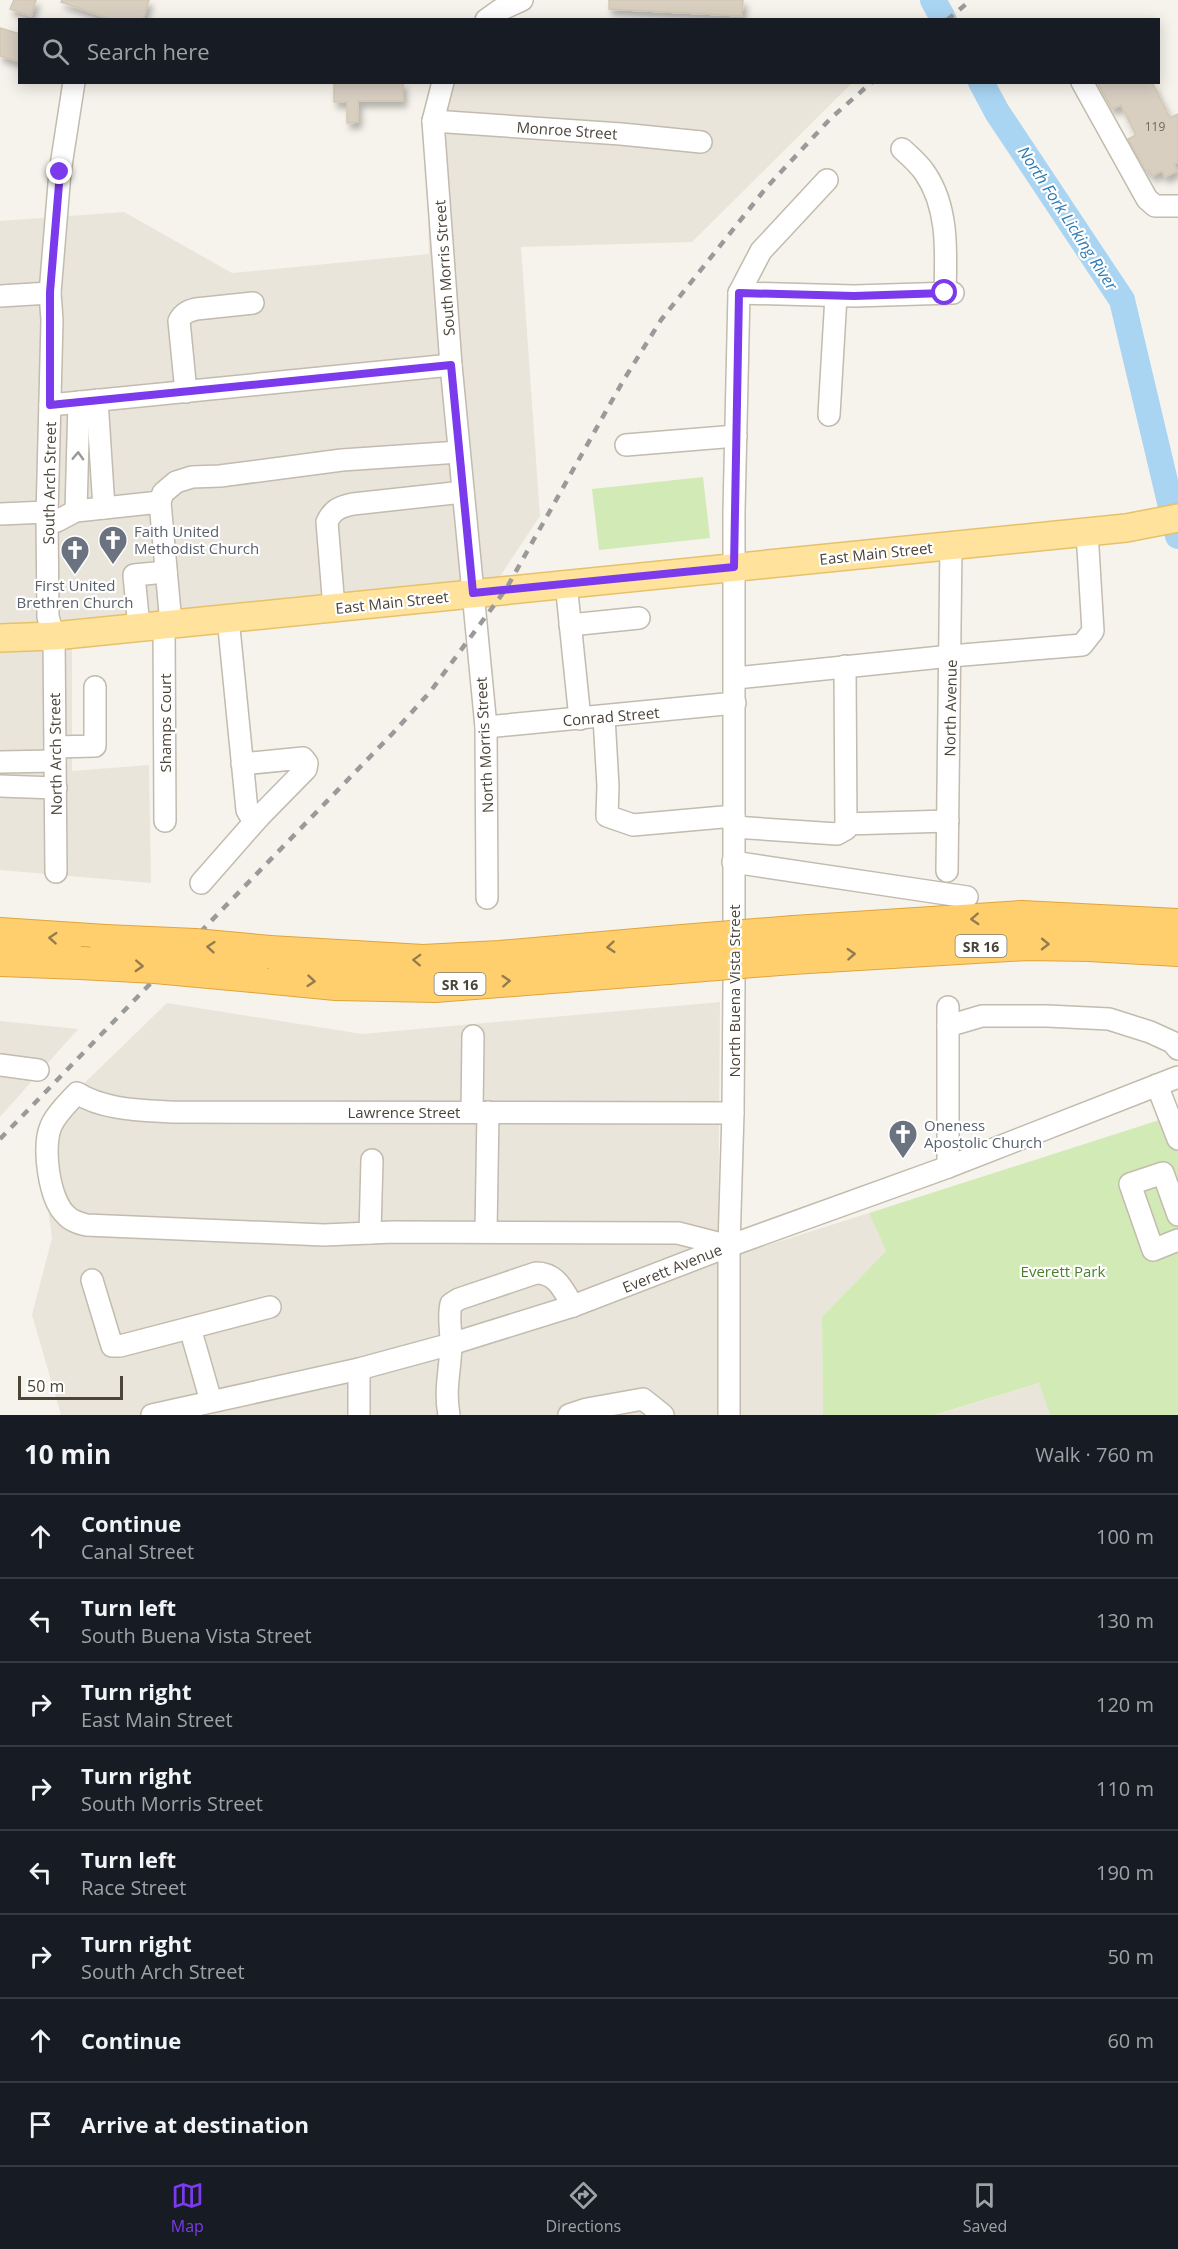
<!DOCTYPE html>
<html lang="en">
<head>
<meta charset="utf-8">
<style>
	:root { --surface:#171b24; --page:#242831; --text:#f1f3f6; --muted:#9ea1a6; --line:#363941; --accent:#7c3aed }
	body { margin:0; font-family:"Open Sans",sans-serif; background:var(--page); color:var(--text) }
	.scale { position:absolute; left:18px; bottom:15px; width:105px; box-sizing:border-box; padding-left:6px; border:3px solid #4b4439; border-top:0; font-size:16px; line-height:21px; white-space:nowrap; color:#4b4439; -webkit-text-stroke:4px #fff; paint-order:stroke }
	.stop { position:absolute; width:18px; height:18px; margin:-14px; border:4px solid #7c3aed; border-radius:50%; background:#fff }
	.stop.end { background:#7c3aed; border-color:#fff; box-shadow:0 2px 6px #0008 }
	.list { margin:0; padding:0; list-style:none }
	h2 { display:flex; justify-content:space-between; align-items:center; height:78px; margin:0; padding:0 24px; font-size:26px }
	h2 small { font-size:20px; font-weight:400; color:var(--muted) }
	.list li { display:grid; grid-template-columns:39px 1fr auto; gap:18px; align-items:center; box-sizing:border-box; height:84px; padding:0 24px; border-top:2px solid var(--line) }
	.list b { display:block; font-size:22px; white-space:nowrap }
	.list p { margin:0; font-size:20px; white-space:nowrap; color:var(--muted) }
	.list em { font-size:20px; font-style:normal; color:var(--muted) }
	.icon { flex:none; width:33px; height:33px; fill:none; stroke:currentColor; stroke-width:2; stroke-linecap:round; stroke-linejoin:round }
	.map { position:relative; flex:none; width:1178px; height:1415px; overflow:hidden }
	.search { position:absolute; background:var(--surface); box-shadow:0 3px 15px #0003; left:18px; right:18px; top:18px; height:66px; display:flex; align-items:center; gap:15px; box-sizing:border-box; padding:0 21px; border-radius:0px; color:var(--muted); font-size:22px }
	.sheet { height:750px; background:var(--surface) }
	nav { display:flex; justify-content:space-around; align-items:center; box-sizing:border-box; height:84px; border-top:2px solid var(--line); background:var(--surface); font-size:16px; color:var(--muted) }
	nav a { display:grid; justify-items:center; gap:3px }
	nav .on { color:var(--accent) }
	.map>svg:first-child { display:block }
	.residential { fill:#eae5da }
	.green { fill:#d2eab5 }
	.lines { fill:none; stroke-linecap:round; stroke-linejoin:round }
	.river { stroke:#a9d4f2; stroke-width:26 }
	.building { fill:#d8cfc1; stroke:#d3c7b4; stroke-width:1.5; filter:url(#shadow) }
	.minor-casing { stroke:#c2bbae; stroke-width:24 }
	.major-casing { stroke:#e6c16a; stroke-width:30 }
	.highway-casing { stroke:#e0a43c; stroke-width:34 }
	.minor { stroke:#fff; stroke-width:21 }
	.major { stroke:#ffe39c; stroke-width:27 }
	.highway { stroke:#ffcf6e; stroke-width:32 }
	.rail { stroke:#9a9a9a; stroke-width:4.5; stroke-dasharray:8 8; stroke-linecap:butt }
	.highway-bridge-casing { stroke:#e0a43c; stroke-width:34; stroke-linecap:butt }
	.highway-bridge { stroke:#ffcf6e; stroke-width:32 }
	.oneway { stroke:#9c9892 }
	.oneway2 { stroke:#937c4e }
	.route { stroke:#7c3aed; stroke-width:8 }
	.labels { text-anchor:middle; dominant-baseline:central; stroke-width:4.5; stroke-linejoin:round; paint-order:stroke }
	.number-label { font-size:12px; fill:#6e675b }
	.shield { fill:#fff; stroke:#817c74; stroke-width:1.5 }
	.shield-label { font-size:14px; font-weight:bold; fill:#4b4439 }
	.street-label { font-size:15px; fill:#4b4439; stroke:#fff }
	.worship-label { font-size:15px; fill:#5b616d; stroke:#fff; text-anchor:start }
	.park-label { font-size:15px; fill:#4a7f2a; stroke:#fff }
	.water-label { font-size:16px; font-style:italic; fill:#2e7ab2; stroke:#fff }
</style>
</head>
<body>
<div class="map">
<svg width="1178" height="1415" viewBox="0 0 1178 1415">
	<defs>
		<filter id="shadow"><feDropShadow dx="3.5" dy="6" stdDeviation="3" flood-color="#0004"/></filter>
	</defs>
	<rect width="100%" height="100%" fill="#f6f3ec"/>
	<!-- residential -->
	<g class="residential">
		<polygon points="437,83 851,84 692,242 521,247 540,516 493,587 72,630 72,771 149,765 151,883 0,870 0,221 124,212 232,273 429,254 425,111"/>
		<polygon points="720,1002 718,1261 869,1213 886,1251 822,1317 823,1415 61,1415 32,1315 52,1238 37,1129 167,1003 362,1034"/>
		<polygon points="0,1021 78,1029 0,1117"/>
		<polygon points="1040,1383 1050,1415 935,1415"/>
	</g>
	<!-- green -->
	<g class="green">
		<polygon points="703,477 710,538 599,550 592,489"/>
		<polygon points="1178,1114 1178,1415 1050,1415 1039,1383 934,1415 823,1415 822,1317 886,1251 869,1213"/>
	</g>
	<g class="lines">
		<!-- river -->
		<g class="river">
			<polyline points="933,0 944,20"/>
			<polyline points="981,82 997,112 1122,300 1178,536"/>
		</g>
	</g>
	<!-- building -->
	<g class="building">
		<polygon points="14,0 36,0 31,16 10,9"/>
		<polygon points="62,0 149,0 143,20 113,20 61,2"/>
		<polygon points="609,0 743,0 742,16 609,9"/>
		<polygon points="0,28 20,34 20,62 0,56"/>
		<polygon points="334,82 403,82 403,101 358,101 358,122 347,123 347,102 334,102"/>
		<polygon points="1097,82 1152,82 1170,118 1178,114 1178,162 1174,164 1177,171 1165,177 1162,171 1152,176 1149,170 1146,171 1128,139 1136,135 1121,105 1112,109"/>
	</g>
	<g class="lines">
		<!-- minor casing -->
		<g class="minor-casing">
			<g id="minor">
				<polyline points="486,20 500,10 522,0"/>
				<polyline points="443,82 433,121 451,365 486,727 487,898"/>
				<polyline points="1082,82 1147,199 1155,206 1178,206"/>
				<polyline points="433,121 621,134 701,142"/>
				<path d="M902 149C910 156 919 164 925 173 949 208 946 253 945 293"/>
				<polyline points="739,293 854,296 953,293"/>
				<polyline points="0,296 50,293"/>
				<path d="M186 392 179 321C183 313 188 311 196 309L253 303"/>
				<polyline points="97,400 104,508"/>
				<polyline points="50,405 451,365"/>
				<polyline points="829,415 836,296"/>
				<polyline points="626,445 736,436"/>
				<polyline points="76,511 79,402"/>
				<polyline points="0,514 47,512"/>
				<polyline points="47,522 57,521 76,511 160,502"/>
				<polyline points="566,583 580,719"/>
				<path d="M334 608 327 522C333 509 340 507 353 504L463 492"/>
				<polyline points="228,618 247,810 251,817 259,817 306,769 307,763 303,758 242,764"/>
				<polyline points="171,624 160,502 163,493 176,482 192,477 220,476 342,460 459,452"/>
				<polyline points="164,625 165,821"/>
				<polyline points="570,625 639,618"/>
				<polyline points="139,628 134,575 166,572"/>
				<polyline points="736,678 951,656 1082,645 1093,631 1087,532"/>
				<polyline points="604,717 608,786 607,816 633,825 734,816"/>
				<polyline points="486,727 735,703"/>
				<polyline points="55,747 95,746 95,687"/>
				<polyline points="0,762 55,761"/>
				<polyline points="0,786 56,788"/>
				<polyline points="846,824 948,821"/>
				<polyline points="734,827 837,834 846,829 845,666"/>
				<polyline points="733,862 967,897"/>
				<polyline points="947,871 951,545"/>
				<polyline points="56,872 54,636 48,617 47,517 52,320 50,293 60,172 74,82"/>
				<polyline points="201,883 259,817"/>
				<polyline points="948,1026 982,1016 1047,1016 1109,1019 1150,1032 1172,1042 1178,1049"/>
				<polyline points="0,1065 38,1070"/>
				<polyline points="1157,1085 1178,1139"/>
				<polyline points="472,1112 473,1036"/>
				<polyline points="948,1167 948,1007"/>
				<polyline points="1178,1215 1163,1173 1130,1184 1153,1250 1178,1240"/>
				<polyline points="486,1232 488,1112"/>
				<polyline points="370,1233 372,1160"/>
				<path d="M729 1246 678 1233 393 1232 324 1235 86 1225C79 1223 71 1221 66 1215 49 1200 42 1147 51 1126 56 1114 68 1103 77 1093 104 1110 140 1110 171 1112L733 1113"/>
				<polyline points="92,1280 112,1346 120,1346 270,1307"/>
				<polyline points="190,1328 211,1401"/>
				<polyline points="359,1369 359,1415"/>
				<polyline points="152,1415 359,1369 451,1344 573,1306 729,1246 948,1167 1178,1077"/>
				<path d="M449 1415C444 1388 451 1368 451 1342 451 1329 448 1317 451 1304L459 1299 536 1273C557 1273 563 1290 573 1306"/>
				<polyline points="569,1415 587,1409 643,1399 663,1415"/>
				<polyline points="729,1415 729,1246 733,1113 734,985 734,511 739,293 761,251 827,180"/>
			</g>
		</g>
		<!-- major casing -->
		<g class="major-casing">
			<polyline id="major" points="0,638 54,636 1126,528 1178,518"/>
		</g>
		<!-- highway casing -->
		<g class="highway-casing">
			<g id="highway">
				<polyline points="794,932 1022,917 1178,925"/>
				<polyline points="0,934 105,941"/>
				<polyline points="270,952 423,961 500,957 670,942"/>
				<polyline points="792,958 1027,944 1089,945 1178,950"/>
				<polyline points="0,960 80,963"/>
				<polyline points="253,976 336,984 435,986 668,968"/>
			</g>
		</g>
		<!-- minor -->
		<use href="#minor" class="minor"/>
		<!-- major -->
		<use href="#major" class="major"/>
		<!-- highway -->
		<use href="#highway" class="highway"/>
		<!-- rail -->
		<g class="rail">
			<polyline points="947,20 971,0"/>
			<polyline points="0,1139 393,733 430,692 506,589 623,381 661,320 766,188 831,118 872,82"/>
		</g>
		<!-- highway-bridge casing -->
		<g class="highway-bridge-casing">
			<g id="highway-bridge">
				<polyline points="105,941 195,945 270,952"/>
				<polyline points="670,942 794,932"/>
				<polyline points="80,963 155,967 253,976"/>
				<polyline points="668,968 792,958"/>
			</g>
		</g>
		<!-- highway-bridge -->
		<use href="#highway-bridge" class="highway-bridge"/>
	</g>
	<!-- one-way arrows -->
	<defs><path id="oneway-chevron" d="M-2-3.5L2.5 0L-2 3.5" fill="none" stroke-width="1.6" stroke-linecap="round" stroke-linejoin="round" transform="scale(1.5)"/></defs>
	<use class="oneway" href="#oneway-chevron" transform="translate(78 456) rotate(-88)"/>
	<g class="oneway2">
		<use href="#oneway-chevron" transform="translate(975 919) rotate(177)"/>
		<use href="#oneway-chevron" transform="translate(53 938) rotate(-176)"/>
		<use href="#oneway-chevron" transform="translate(1045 944) rotate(1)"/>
		<use href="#oneway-chevron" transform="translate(211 947) rotate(-175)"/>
		<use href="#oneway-chevron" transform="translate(611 947) rotate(175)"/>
		<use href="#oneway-chevron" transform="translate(851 954) rotate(-4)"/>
		<use href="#oneway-chevron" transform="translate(417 960) rotate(-178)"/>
		<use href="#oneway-chevron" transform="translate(139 966) rotate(3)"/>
		<use href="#oneway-chevron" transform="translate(311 981) rotate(5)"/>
		<use href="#oneway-chevron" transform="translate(506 981) rotate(-4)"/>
	</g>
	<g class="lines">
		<!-- route -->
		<polyline class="route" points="60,172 50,292 50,405 451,365 473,593 734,567 739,293 854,296 945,293"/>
	</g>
	<!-- icons -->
	<defs>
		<g id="church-pin" transform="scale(1.5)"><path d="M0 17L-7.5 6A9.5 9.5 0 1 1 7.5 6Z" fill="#6b7280" stroke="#fff"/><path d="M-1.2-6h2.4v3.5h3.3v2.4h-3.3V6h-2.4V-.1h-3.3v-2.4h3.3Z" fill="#fff"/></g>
	</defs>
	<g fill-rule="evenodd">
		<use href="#church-pin" x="113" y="540"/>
		<use href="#church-pin" x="75" y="550"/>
		<use href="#church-pin" x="903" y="1134"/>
	</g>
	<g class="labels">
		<!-- number labels -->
		<g class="number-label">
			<text x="1155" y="126">119</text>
		</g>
		<!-- shield labels -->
		<g class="shield">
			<rect x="955.5" y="935" width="51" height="22" rx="4.5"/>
			<rect x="434.5" y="973" width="51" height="22" rx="4.5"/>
		</g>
		<g class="shield-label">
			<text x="981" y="946">SR 16</text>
			<text x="460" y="984">SR 16</text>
		</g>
		<!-- street labels -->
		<g class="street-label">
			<text transform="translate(567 130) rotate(4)">Monroe Street</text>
			<text transform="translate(444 268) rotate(-94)">South Morris Street</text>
			<text transform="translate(49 483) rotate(-89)">South Arch Street</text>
			<text transform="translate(876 553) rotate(-6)">East Main Street</text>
			<text transform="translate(392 602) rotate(-6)">East Main Street</text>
			<text transform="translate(950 708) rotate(-89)">North Avenue</text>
			<text transform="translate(611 716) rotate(-5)">Conrad Street</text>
			<text transform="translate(165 723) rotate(-90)">Shamps Court</text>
			<text transform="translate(484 745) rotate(-93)">North Morris Street</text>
			<text transform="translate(55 754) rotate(-91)">North Arch Street</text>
			<text transform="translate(734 991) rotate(-90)">North Buena Vista Street</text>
			<text x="404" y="1112">Lawrence Street</text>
			<text transform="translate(672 1268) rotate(-22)">Everett Avenue</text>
		</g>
		<!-- worship labels -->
		<g class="worship-label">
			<text x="134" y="531">Faith United<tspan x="134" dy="17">Methodist Church</tspan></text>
			<text x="75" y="585" text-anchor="middle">First United<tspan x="75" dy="17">Brethren Church</tspan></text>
			<text x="924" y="1125">Oneness<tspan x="924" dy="17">Apostolic Church</tspan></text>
		</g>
		<!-- park labels -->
		<g class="park-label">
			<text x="1063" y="1271">Everett Park</text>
		</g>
		<!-- water labels -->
		<g class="water-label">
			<text transform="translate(1068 218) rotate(57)">North Fork Licking River</text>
		</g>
	</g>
</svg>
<div class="scale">50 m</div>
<div class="stop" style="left:945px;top:293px"></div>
<div class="stop end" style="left:60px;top:172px"></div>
<div class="search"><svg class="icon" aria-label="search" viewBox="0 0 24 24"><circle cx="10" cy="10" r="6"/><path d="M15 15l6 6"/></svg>Search here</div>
</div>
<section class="sheet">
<h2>10 min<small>Walk · 760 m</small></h2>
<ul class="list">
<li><svg class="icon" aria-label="ahead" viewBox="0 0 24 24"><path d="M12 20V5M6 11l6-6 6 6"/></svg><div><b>Continue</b><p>Canal Street</p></div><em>100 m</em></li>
<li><svg class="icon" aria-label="left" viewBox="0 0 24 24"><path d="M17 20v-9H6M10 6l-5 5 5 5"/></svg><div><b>Turn left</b><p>South Buena Vista Street</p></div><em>130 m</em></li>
<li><svg class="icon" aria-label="right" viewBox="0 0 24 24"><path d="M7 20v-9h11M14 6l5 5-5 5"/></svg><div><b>Turn right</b><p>East Main Street</p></div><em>120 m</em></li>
<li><svg class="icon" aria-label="right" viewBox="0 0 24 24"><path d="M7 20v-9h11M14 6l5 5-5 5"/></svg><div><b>Turn right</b><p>South Morris Street</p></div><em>110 m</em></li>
<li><svg class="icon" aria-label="left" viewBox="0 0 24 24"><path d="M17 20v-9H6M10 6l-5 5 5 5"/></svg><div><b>Turn left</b><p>Race Street</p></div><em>190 m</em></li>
<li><svg class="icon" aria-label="right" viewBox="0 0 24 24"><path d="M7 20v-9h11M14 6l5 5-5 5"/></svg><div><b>Turn right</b><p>South Arch Street</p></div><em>50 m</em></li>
<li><svg class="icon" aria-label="ahead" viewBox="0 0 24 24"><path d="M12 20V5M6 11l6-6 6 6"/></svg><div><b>Continue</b></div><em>60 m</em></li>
<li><svg class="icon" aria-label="arrive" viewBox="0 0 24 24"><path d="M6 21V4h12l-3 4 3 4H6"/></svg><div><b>Arrive at destination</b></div></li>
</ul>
</section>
<nav>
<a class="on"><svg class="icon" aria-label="map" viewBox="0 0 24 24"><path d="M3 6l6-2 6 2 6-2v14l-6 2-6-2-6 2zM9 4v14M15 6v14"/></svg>Map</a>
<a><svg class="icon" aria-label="directions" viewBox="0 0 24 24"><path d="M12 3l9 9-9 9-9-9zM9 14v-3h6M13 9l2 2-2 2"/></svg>Directions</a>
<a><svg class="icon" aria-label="saved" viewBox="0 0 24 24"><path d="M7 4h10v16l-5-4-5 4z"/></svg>Saved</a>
</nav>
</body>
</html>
